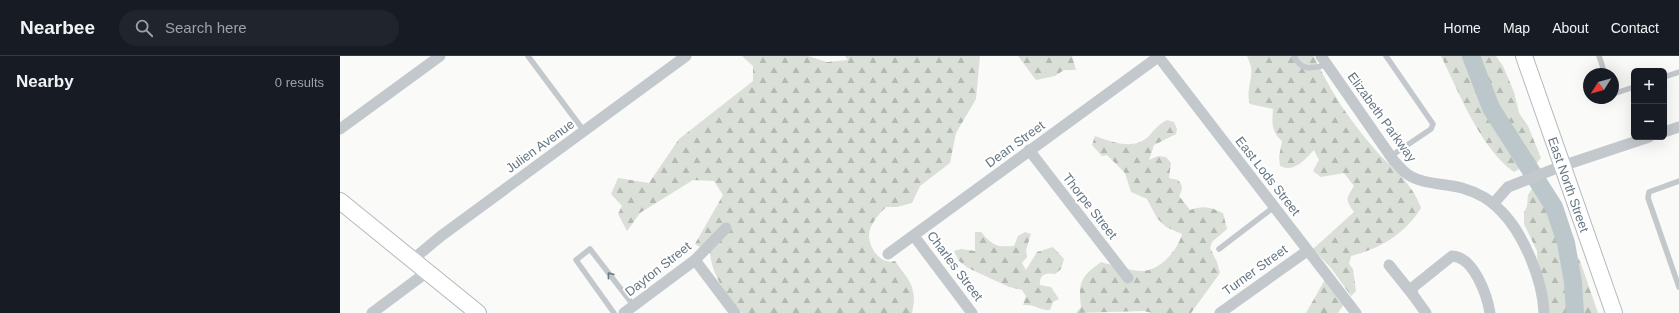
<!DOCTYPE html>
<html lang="en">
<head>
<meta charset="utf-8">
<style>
	:root { --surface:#171b24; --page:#20242c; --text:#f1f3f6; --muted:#9ea1a6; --line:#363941 }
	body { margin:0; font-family:Arial,sans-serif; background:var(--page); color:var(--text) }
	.controls { position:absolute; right:12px; top:12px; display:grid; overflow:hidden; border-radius:6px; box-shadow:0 4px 16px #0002 }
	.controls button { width:36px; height:36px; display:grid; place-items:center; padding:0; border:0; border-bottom:1px solid var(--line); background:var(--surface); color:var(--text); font:20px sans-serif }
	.compass { position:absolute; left:1243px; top:12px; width:36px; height:36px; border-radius:50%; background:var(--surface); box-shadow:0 4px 16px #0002; rotate:233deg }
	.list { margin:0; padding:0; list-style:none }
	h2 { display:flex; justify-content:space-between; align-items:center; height:52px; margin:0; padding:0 16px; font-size:17px }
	h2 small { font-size:13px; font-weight:400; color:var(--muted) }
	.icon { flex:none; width:22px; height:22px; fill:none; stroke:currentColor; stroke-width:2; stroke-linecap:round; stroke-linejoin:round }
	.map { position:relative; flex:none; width:1339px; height:257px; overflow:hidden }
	header { display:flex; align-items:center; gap:24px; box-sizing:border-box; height:56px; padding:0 20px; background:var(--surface); border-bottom:1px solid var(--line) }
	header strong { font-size:19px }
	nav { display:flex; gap:22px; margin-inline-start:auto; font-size:14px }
	.search { width:280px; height:36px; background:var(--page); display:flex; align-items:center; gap:10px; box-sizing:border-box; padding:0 14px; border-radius:22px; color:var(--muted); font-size:15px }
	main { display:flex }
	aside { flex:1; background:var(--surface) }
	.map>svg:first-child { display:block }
	.forest { fill:url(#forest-firs) }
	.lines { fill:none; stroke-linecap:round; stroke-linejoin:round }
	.river { stroke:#bbc7cb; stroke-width:18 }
	.secondary-casing { stroke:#b3babf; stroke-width:18 }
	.lane { stroke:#c3c8cc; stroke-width:5.5 }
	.street { stroke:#c3c8cc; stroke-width:11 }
	.secondary { stroke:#fff; stroke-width:16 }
	.oneway { stroke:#6a7a87 }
	.labels { text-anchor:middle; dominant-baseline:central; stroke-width:4; stroke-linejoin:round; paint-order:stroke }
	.street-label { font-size:13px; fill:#657683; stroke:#fff }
</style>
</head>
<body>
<header>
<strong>Nearbee</strong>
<div class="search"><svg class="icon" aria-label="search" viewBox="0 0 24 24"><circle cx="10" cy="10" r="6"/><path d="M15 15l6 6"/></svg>Search here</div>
<nav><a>Home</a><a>Map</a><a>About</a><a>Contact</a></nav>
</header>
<main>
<aside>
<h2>Nearby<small>0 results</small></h2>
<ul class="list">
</ul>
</aside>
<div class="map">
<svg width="1339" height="257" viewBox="0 0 1339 257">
	<defs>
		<pattern id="forest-firs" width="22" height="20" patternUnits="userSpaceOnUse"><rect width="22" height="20" fill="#dadfd7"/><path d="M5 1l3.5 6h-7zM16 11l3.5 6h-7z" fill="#b4b9b4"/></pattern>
	</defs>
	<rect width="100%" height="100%" fill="#fafaf8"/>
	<!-- forest -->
	<g class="forest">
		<path d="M402 0H468L487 6 508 4 505 0H640L636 43 616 77 610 107 580 130 572 147 557 151H546C539 158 528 170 529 181 530 194 542 209 555 205 569 225 578 231 572 257H402C387 240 372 220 370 197L355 188 383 139 374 125 353 124 300 157 287 175 278 158 282 150 271 138 278 122 309 127 339 83 413 25V10Z"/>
		<polygon points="678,0 732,0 736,14 724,14 715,20 696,24"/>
		<path d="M907 0H974C989 33 1008 62 1032 90 1049 111 1072 125 1081 152 1066 177 1040 193 1011 200L1009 208 1013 213 1016 235 1011 240 991 212 973 193 1014 156C1005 143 1006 143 1014 130L1004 117 981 121 973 115 979 104 974 94C965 103 955 117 940 110L939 101 942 85C931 76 932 66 933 53L910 48C904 31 918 20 907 0Z"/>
		<path d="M1101 0H1126L1151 64 1179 113 1174 116C1140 92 1119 36 1101 0Z"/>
		<polygon points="1136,0 1156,0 1163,10 1174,36 1179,57 1188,70 1201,102 1195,109 1157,55 1148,38"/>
		<path d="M827 64 834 66 837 73 836 78 814 89 809 104 818 100 826 101 831 107 829 122 838 124C843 130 843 133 839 140L850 154C863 149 871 151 883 157L887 173 872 186 870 192 877 206 880 217 851 257H812L804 255 736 257 741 251C738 225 741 221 761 206 771 209 794 216 804 215 822 213 838 193 842 178L826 171 817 162 807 143 791 136 785 117 767 99 762 100 752 89 755 80C772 86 794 95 809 80 815 73 819 68 827 64Z"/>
		<polygon points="1192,133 1197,136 1210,151 1224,195 1230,257 1204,257 1198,224 1197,195 1184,168 1184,157 1187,150 1188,139"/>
		<path d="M635 176H641C653 190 656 191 674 190L678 180 685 176 691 178 686 194 687 201 682 207 686 214 697 196 713 191 724 203 721 213 715 218C705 216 699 219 700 229L711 231 719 243 713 246 710 254C698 254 696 248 683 249L686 240 682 234 669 231 628 212 619 205 614 195 621 193 635 195Z"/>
		<polygon points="1239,202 1258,257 1242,257 1240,225 1236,208"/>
		<polygon points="987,220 1006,245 998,257 966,257"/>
	</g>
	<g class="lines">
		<!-- river -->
		<polyline class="river" points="1131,0 1151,52 1214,151 1226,187 1233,226 1235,257"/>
		<!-- secondary casing -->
		<g class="secondary-casing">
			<g id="secondary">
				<path id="s1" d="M1184 0 1274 257"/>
				<polyline points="0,145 138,257"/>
			</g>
		</g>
		<!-- lane -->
		<g class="lane">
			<polyline points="188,0 244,75"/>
			<path d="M954 0C961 16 973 12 987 9"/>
			<polyline points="1046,0 1093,68 1091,73 1051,100"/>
			<polyline points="1259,0 1265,18"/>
			<polyline points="1324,21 1339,16"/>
			<polyline points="1273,38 1294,31"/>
			<polyline points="1339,125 1309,136 1308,142 1339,231"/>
			<polyline points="879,193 934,151"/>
			<polyline points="274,257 236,204 250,193 294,250"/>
		</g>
		<!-- street -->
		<g class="street">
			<polyline points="818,0 1016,257"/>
			<path d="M981 0 1054 105C1058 109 1062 114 1067 118 1083 129 1104 127 1122 132 1136 136 1151 144 1161 155 1184 178 1203 225 1204 257"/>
			<polyline points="0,73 100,0"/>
			<polyline points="1324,76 1339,71"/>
			<polyline points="689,94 788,222"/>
			<polyline points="1153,148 1168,131 1222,110 1309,81"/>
			<polyline points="574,180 632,257"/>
			<polyline points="548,198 818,1"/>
			<polyline points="355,204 395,257"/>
			<polyline points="71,205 101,180 346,0"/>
			<polyline points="1049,209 1073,239"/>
			<polyline points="32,257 87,216"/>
			<polyline points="284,257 355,204 386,172"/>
			<polyline points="880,257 967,195"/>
			<path d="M1086 257 1073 239 1072 232 1112 200C1134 201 1147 239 1150 257"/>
		</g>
		<!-- secondary -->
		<use href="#secondary" class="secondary"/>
	</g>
	<!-- one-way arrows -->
	<defs><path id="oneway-chevron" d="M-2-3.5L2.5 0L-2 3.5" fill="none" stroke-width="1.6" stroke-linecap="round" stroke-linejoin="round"/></defs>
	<use class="oneway" href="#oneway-chevron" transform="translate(270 219) rotate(-128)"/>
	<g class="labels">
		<!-- street labels -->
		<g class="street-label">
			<text transform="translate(1042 61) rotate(54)">Elizabeth Parkway</text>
			<text transform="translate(675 88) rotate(-36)">Dean Street</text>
			<text transform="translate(200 90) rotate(-36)">Julien Avenue</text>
			<text transform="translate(928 120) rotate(52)">East Lods Street</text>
			<text stroke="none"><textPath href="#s1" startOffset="136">East North Street</textPath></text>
			<text transform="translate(750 150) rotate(52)">Thorpe Street</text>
			<text transform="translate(615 210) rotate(53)">Charles Street</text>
			<text transform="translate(318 213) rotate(-38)">Dayton Street</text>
			<text transform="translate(915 214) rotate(-36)">Turner Street</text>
		</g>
	</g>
</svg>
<div class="controls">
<button>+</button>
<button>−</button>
</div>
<svg class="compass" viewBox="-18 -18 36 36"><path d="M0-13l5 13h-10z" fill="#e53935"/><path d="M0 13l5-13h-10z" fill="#9ea1a6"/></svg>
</div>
</main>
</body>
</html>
